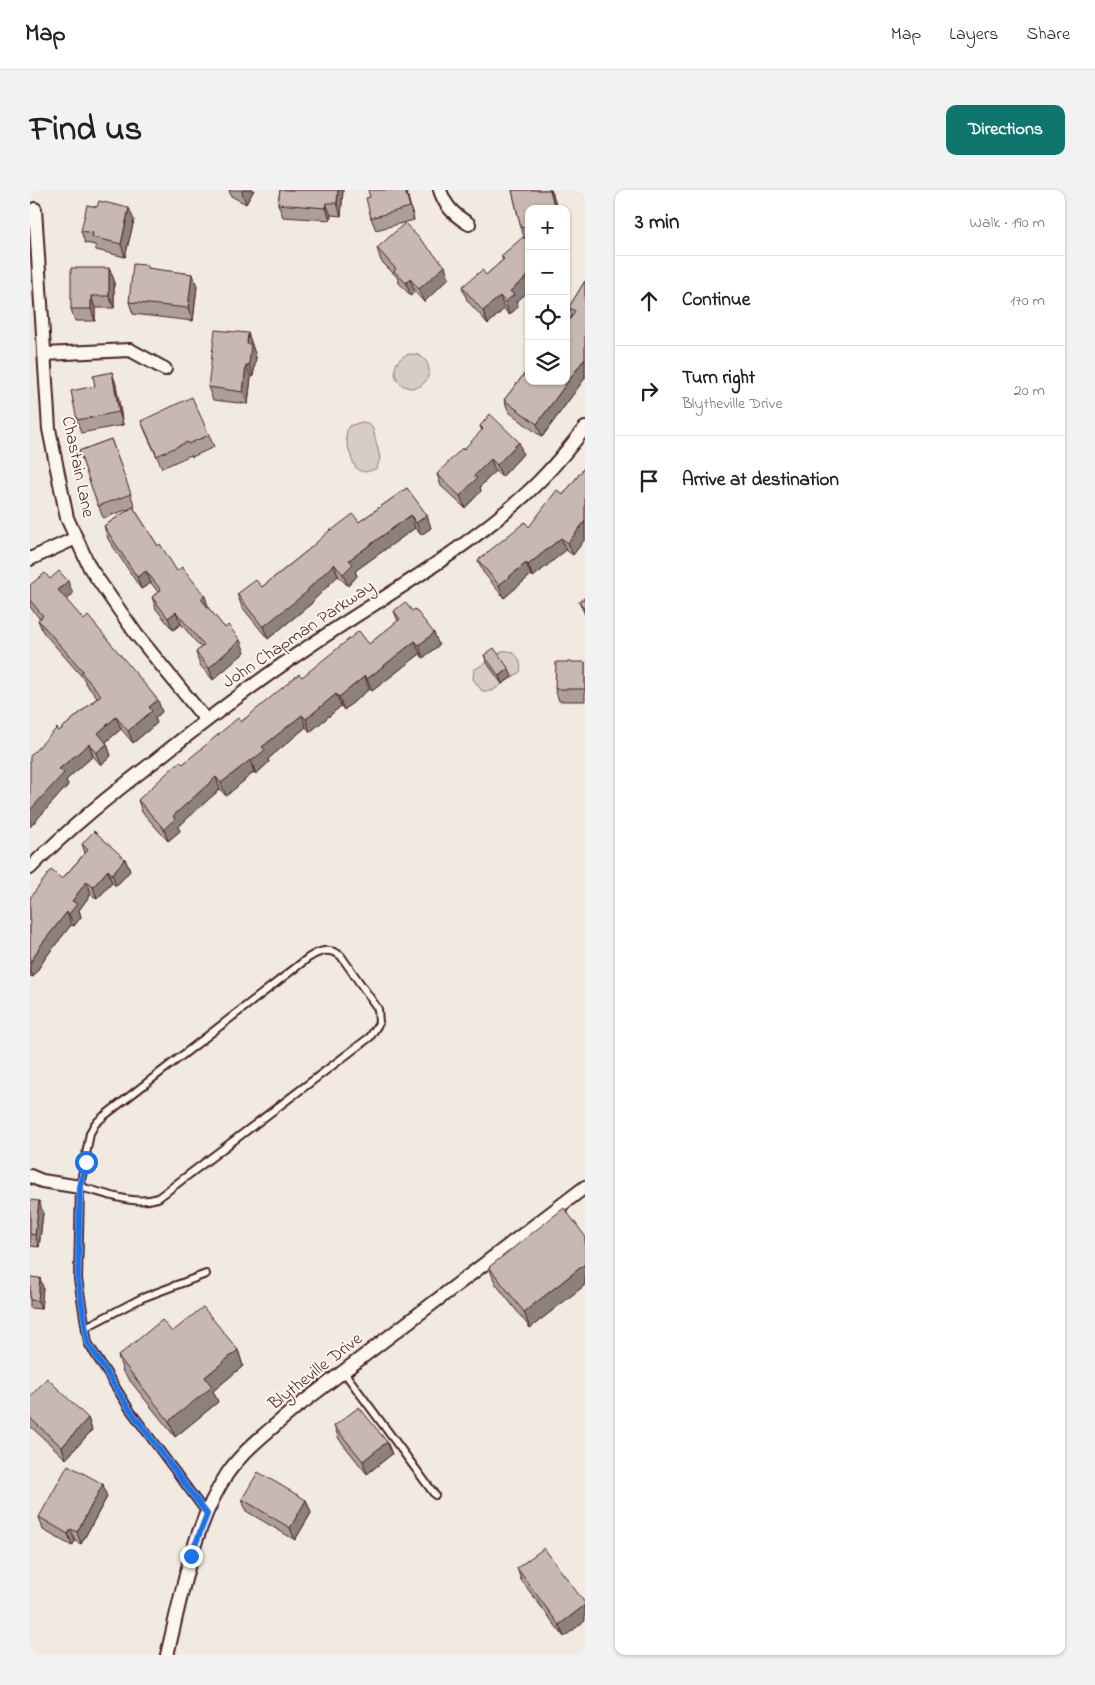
<!DOCTYPE html>
<html lang="en">
<head>
<meta charset="utf-8">
<style>
	:root { --surface:#fff; --page:#f2f2f2; --text:#202124; --muted:#757577; --line:#e0e0e0; --accent:#0f766e }
	body { margin:0; font-family:"Indie Flower",sans-serif; background:var(--page); color:var(--text) }
	.controls { position:absolute; right:15px; top:15px; display:grid; overflow:hidden; border-radius:10px; box-shadow:0 1px 4px #0004 }
	.controls button { width:45px; height:45px; display:grid; place-items:center; padding:0; border:0; border-bottom:1px solid var(--line); background:var(--surface); color:var(--text); font:25px sans-serif }
	.stop { position:absolute; width:15px; height:15px; margin:-11px; border:4px solid #1a73e8; border-radius:50%; background:#fff }
	.stop.end { background:#1a73e8; border-color:#fff; box-shadow:0 1px 5px #0008 }
	.list { margin:0; padding:0; list-style:none }
	h2 { display:flex; justify-content:space-between; align-items:center; height:65px; margin:0; padding:0 20px; font-size:21px }
	h2 small { font-size:16px; font-weight:400; color:var(--muted) }
	.list li { display:grid; grid-template-columns:32px 1fr auto; gap:15px; align-items:center; box-sizing:border-box; height:90px; padding:0 20px; border-top:1px solid var(--line) }
	.list b { display:block; font-size:19px; white-space:nowrap }
	.list p { margin:0; font-size:16px; white-space:nowrap; color:var(--muted) }
	.list em { font-size:16px; font-style:normal; color:var(--muted) }
	.icon { flex:none; width:28px; height:28px; fill:none; stroke:currentColor; stroke-width:2; stroke-linecap:round; stroke-linejoin:round }
	.map { position:relative; flex:none; width:555px; height:1465px; overflow:hidden; border-radius:10px }
	header { display:flex; align-items:center; gap:30px; box-sizing:border-box; height:70px; padding:0 25px; background:var(--surface); border-bottom:1px solid var(--line) }
	header strong { font-size:24px }
	nav { display:flex; gap:28px; margin-inline-start:auto; font-size:18px }
	.intro { display:flex; align-items:center; justify-content:space-between; box-sizing:border-box; height:120px; padding:0 30px }
	h1 { margin:0; font-size:35px }
	.button { padding:12px 22px; border-radius:10px; background:var(--accent); color:#fff; font-size:18px; font-weight:700 }
	main { display:flex; gap:30px; padding:0 30px }
	aside { flex:1; background:var(--surface); border-radius:10px; box-shadow:0 1px 4px #0004 }
	.map>svg:first-child { display:block }
	.green { fill:#d8ccc6; stroke:#917678 }
	.lines { fill:none; stroke-linecap:round; stroke-linejoin:round }
	.lane-casing { stroke:#4a1f2b; stroke-width:10 }
	.street-casing { stroke:#4a1f2b; stroke-width:16 }
	.lane { stroke:#fbf7ec; stroke-width:6 }
	.street { stroke:#fbf7ec; stroke-width:12 }
	.wall { fill:#ac9e9a; stroke:#4a1f2b }
	.shaded-wall { fill:#8c817d; stroke:#4a1f2b }
	.building { fill:#c8b8b3; stroke:#4a1f2b }
	.route { stroke:#1a73e8; stroke-width:6 }
	.labels { text-anchor:middle; dominant-baseline:central; stroke-width:4; stroke-linejoin:round; paint-order:stroke }
	.street-label { font-size:18px; fill:#4a1f2b; stroke:#fbf7ec }
</style>
</head>
<body>
<header>
<strong>Map</strong>
<nav><a>Map</a><a>Layers</a><a>Share</a></nav>
</header>
<div class="intro"><h1>Find us</h1><a class="button">Directions</a></div>
<main>
<div class="map">
<svg width="555" height="1465" viewBox="0 0 555 1465">
	<rect width="100%" height="100%" fill="#f0eae0"/>
	<filter id="ink" filterUnits="userSpaceOnUse"><feTurbulence type="fractalNoise" baseFrequency=".02" numOctaves="2"/><feDisplacementMap in="SourceGraphic" scale="10" xChannelSelector="R" yChannelSelector="G"/><feConvolveMatrix kernelMatrix="1 2 1 2 8 2 1 2 1" color-interpolation-filters="sRGB"/></filter>
	<g filter="url(#ink)">
		<!-- green -->
		<g class="green">
			<circle cx="382" cy="181" r="17"/>
			<path d="M332 232 338 233 343 239 350 268 347 278C327 288 324 277 319 260 317 252 314 245 319 236Z"/>
			<path d="M473 461C485 459 493 471 490 482L462 501H452L443 489 444 480Z"/>
		</g>
		<g class="lines">
			<!-- lane casing -->
			<g class="lane-casing">
				<g id="lane">
					<path d="M50 997C75 1003 103 1016 128 1008L340 847 349 833 348 819 311 766C299 757 289 761 278 768L74 926 65 934 60 943 50 997 48 1089 58 1153 100 1220 177 1324"/>
					<polyline points="56,1137 112,1108 176,1084"/>
					<polyline points="314,1182 405,1305"/>
				</g>
			</g>
			<!-- street casing -->
			<g class="street-casing">
				<g id="street">
					<path d="M410 0C415 16 424 25 439 34"/>
					<polyline points="5,19 19,239 37,328 60,378 106,444 176,530"/>
					<polyline points="14,164 100,160 135,179"/>
					<polyline points="0,369 46,348"/>
					<path d="M0 678C39 638 82 604 126 570 175 531 226 492 278 457 352 407 431 364 497 303 518 284 537 261 555 238"/>
					<polyline points="0,986 12,991 50,997"/>
					<path d="M137 1465C152 1404 162 1338 197 1284 214 1259 240 1240 263 1220L555 997"/>
				</g>
			</g>
			<!-- lane -->
			<use href="#lane" class="lane"/>
			<!-- street -->
			<use href="#street" class="street"/>
		</g>
		<!-- wall -->
		<g class="wall">
			<polygon points="199,0 224,0 216,14 201,6"/>
			<polygon points="250,0 313,0 311,26 301,25 300,30 253,27 248,14"/>
			<polygon points="376,0 384,30 346,40 341,28 340,7"/>
			<polygon points="482,0 521,0 527,19 499,19 499,49 496,50 499,53 499,101 486,112 488,117 479,125 474,119 458,134 437,110 432,97 456,85 473,70 471,66 495,49 491,38"/>
			<polygon points="104,30 95,67 66,60 65,55 55,53 51,41"/>
			<polygon points="347,58 419,88 394,112 385,102 381,106 369,93 367,87 351,71"/>
			<polygon points="117,75 119,79 162,84 167,96 163,131 103,124 99,112"/>
			<polygon points="79,78 84,90 84,118 65,118 65,131 45,131 41,119"/>
			<polygon points="555,91 555,188 512,247 479,222 474,210 499,178 499,191 536,191 536,135 542,125 539,117"/>
			<polygon points="218,143 226,167 223,187 221,187 218,214 183,210 178,197"/>
			<polygon points="82,182 86,195 93,235 51,243 47,230 65,196"/>
			<polygon points="111,231 179,245 184,257 162,267 161,265 132,278 116,243"/>
			<polygon points="450,236 493,264 472,287 465,281 450,297 451,301 435,318 411,296 407,284 433,260 452,241"/>
			<polygon points="81,249 105,317 103,317 128,356 147,381 215,462 183,490 170,475 166,462 171,458 151,434 143,440 126,419 122,407 128,402 121,393 111,399 78,349 74,336 102,318 73,328 49,261"/>
			<polygon points="555,277 555,349 543,365 536,360 503,387 501,385 474,408 453,382 448,370 499,337 533,305"/>
			<polygon points="377,298 401,338 391,345 385,338 325,381 327,386 318,396 308,386 282,412 282,413 238,449 212,417 207,404 232,397 277,361 302,340 329,332"/>
			<polygon points="20,389 43,404 36,410 132,522 125,528 127,533 103,553 91,539 76,552 77,554 81,566 71,575 63,566 36,590 38,595 0,637 29,541 67,508 56,494 54,489 13,442 8,430 10,429 0,417 0,395"/>
			<polygon points="555,408 555,425 549,411"/>
			<polygon points="364,421 409,455 393,468 390,464 342,501 339,499 314,520 311,516 280,542 276,537 238,569 239,572 226,584 224,582 196,606 190,599 148,637 150,641 138,651 112,622 108,610 153,574 272,487 339,454 368,431"/>
			<polygon points="454,465 482,487 472,494 457,473"/>
			<polygon points="555,472 555,511 529,511 525,499"/>
			<polygon points="52,654 95,669 100,681 86,696 82,693 67,709 61,704 49,720 51,727 44,736 41,735 16,767 3,787 0,786 0,708 32,689 55,663"/>
			<polygon points="0,1010 13,1023 9,1057 0,1056"/>
			<polygon points="555,1046 555,1095 500,1138 465,1093 459,1077"/>
			<polygon points="0,1087 13,1097 11,1119 0,1118"/>
			<polygon points="142,1142 208,1160 213,1176 183,1201 188,1212 145,1247 93,1182 88,1166"/>
			<polygon points="0,1207 58,1228 62,1240 36,1269 0,1236"/>
			<polygon points="304,1236 357,1252 362,1264 337,1284 309,1249"/>
			<polygon points="77,1307 51,1354 45,1351 42,1356 13,1340 9,1327"/>
			<polygon points="212,1309 276,1310 281,1323 265,1350 216,1321"/>
			<polygon points="487,1378 555,1413 534,1447 491,1390"/>
		</g>
		<!-- shaded-wall -->
		<g class="shaded-wall">
			<polygon points="213,0 224,0 216,14 212,2"/>
			<polygon points="308,0 313,0 311,26 307,13"/>
			<polygon points="375,0 376,0 384,30 380,17"/>
			<polygon points="520,0 521,0 523,4 527,19 525,19"/>
			<polygon points="296,13 301,25 300,30 296,18"/>
			<polygon points="99,18 104,30 95,67 91,54"/>
			<polygon points="415,76 419,88 394,112 389,99"/>
			<polygon points="79,78 84,90 84,118 79,106"/>
			<polygon points="162,84 167,96 163,131 158,118"/>
			<polygon points="499,85 499,101 486,112 488,117 479,125 475,112 480,101"/>
			<polygon points="380,89 385,102 381,106 376,93"/>
			<polygon points="61,106 65,118 65,131 61,119"/>
			<polygon points="470,106 474,119 458,134 453,121"/>
			<polygon points="218,143 226,167 223,187 219,175 217,154"/>
			<polygon points="555,168 555,188 512,247 507,234"/>
			<polygon points="216,175 221,187 218,214 213,202"/>
			<polygon points="82,182 86,195 93,235 89,222"/>
			<polygon points="489,252 493,264 472,287 467,275"/>
			<polygon points="461,269 465,281 450,297 451,301 435,318 430,306 444,286"/>
			<polygon points="381,325 385,338 325,381 327,386 318,396 313,384 319,370"/>
			<polygon points="397,325 401,338 391,345 386,333"/>
			<polygon points="555,331 555,349 543,365 538,353"/>
			<polygon points="531,348 536,360 503,387 498,375"/>
			<polygon points="496,373 501,385 474,408 469,395"/>
			<polygon points="304,374 308,386 282,412 282,413 238,449 233,437 277,400"/>
			<polygon points="116,381 121,393 111,399 107,387"/>
			<polygon points="38,391 43,404 33,413 28,400"/>
			<polygon points="175,406 179,419 171,409"/>
			<polygon points="146,422 151,434 143,440 138,428"/>
			<polygon points="404,443 409,455 393,468 389,455"/>
			<polygon points="210,450 215,462 183,490 179,478"/>
			<polygon points="385,451 390,464 342,501 337,489"/>
			<polygon points="479,479 482,487 472,494 469,486"/>
			<polygon points="335,486 339,499 314,520 309,507"/>
			<polygon points="306,504 311,516 280,542 276,529"/>
			<polygon points="128,510 132,522 125,528 127,533 103,553 98,541 119,517"/>
			<polygon points="272,525 276,537 238,569 239,572 226,584 221,571 232,557"/>
			<polygon points="86,527 91,539 72,555 68,543"/>
			<polygon points="59,554 63,566 36,590 38,595 0,637 0,620 29,579"/>
			<polygon points="77,554 81,566 71,575 66,563"/>
			<polygon points="220,570 224,582 196,606 191,593"/>
			<polygon points="186,587 190,599 148,637 150,641 138,651 134,639 143,626"/>
			<polygon points="95,669 100,681 86,696 82,684"/>
			<polygon points="78,680 82,693 67,709 63,697"/>
			<polygon points="57,691 61,704 49,720 51,727 44,736 39,724 42,711"/>
			<polygon points="37,722 41,735 16,767 3,787 0,779 0,773 11,755"/>
			<polygon points="9,1011 13,1023 9,1057 5,1045"/>
			<polygon points="555,1074 555,1095 500,1138 494,1122"/>
			<polygon points="10,1088 13,1097 11,1119 8,1111"/>
			<polygon points="208,1160 213,1176 183,1201 188,1212 145,1247 139,1231 175,1187"/>
			<polygon points="58,1228 62,1240 36,1269 32,1257"/>
			<polygon points="357,1252 362,1264 337,1284 333,1271"/>
			<polygon points="73,1294 77,1307 51,1354 47,1342"/>
			<polygon points="276,1310 281,1323 265,1350 260,1338"/>
			<polygon points="41,1339 45,1351 42,1356 38,1344"/>
			<polygon points="555,1415 555,1431 534,1447 529,1435"/>
		</g>
		<!-- building -->
		<g class="building">
			<polygon points="250,0 308,0 307,13 296,13 296,18 248,14"/>
			<polygon points="338,0 375,0 380,17 341,28 336,8 340,7"/>
			<polygon points="482,0 520,0 525,19 499,19 499,36 491,38"/>
			<polygon points="69,11 99,18 91,54 62,47 63,43 51,41 57,15 67,17"/>
			<polygon points="375,33 415,76 389,99 380,89 376,93 364,81 366,79 347,58"/>
			<polygon points="493,47 499,53 499,85 480,101 484,105 475,112 470,106 453,121 432,97 452,80 456,85 474,69 471,66"/>
			<polygon points="103,74 117,75 117,78 162,84 158,118 99,112"/>
			<polygon points="41,78 79,78 79,106 61,106 61,119 41,119"/>
			<polygon points="555,91 555,168 507,234 474,210 499,178 499,191 536,191 536,135 545,121 539,117"/>
			<polygon points="185,140 218,143 217,154 221,154 219,175 216,175 213,202 178,197"/>
			<polygon points="82,182 89,222 47,230 41,201 65,196 63,186"/>
			<polygon points="162,207 179,245 158,254 157,252 127,266 111,231"/>
			<polygon points="460,224 489,252 467,275 461,269 444,286 447,288 430,306 407,284 432,258 433,260 453,239 450,236"/>
			<polygon points="81,249 101,304 68,316 49,261"/>
			<polygon points="555,277 555,331 538,353 531,348 498,375 496,373 469,395 448,370 495,332 499,337 527,300 533,305"/>
			<polygon points="377,298 397,325 386,333 381,325 319,370 323,374 313,384 304,374 277,400 278,401 233,437 207,404 226,390 232,397 277,361 301,339 302,340 323,324 329,332"/>
			<polygon points="103,317 128,356 130,354 147,381 152,377 175,406 171,409 195,438 198,435 210,450 179,478 166,462 174,455 146,422 138,428 122,407 131,400 116,381 107,387 74,336"/>
			<polygon points="29,381 38,391 28,400 54,430 58,426 128,510 119,517 122,521 98,541 86,527 68,543 77,554 66,563 59,554 29,579 34,583 0,620 0,566 27,538 29,541 71,505 51,482 53,481 8,430 13,426 0,410 0,395 15,383 20,389"/>
			<polygon points="555,408 555,421 549,411"/>
			<polygon points="375,412 382,421 385,419 404,443 389,455 385,451 337,489 335,486 309,507 306,504 276,529 272,525 232,557 235,560 221,571 220,570 191,593 186,587 143,626 145,629 134,639 108,610 150,571 153,574 208,528 211,532 269,484 272,487 329,441 339,454 370,429 364,421"/>
			<polygon points="464,458 479,479 469,486 454,465"/>
			<polygon points="526,472 555,472 555,499 525,499"/>
			<polygon points="64,641 95,669 82,684 78,680 63,697 57,691 42,711 47,714 39,724 37,722 11,755 0,773 0,708 21,680 32,689 58,660 52,654"/>
			<polygon points="0,1010 9,1011 5,1045 0,1044"/>
			<polygon points="534,1018 555,1046 555,1074 494,1122 459,1077"/>
			<polygon points="0,1087 10,1088 8,1111 0,1110"/>
			<polygon points="173,1117 208,1160 175,1187 182,1197 139,1231 88,1166 132,1130 142,1142"/>
			<polygon points="17,1188 58,1228 32,1257 0,1228 0,1207"/>
			<polygon points="329,1217 357,1252 333,1271 304,1236"/>
			<polygon points="38,1275 73,1294 47,1342 41,1339 38,1344 9,1327"/>
			<polygon points="228,1282 276,1310 260,1338 212,1309"/>
			<polygon points="514,1358 555,1413 555,1415 529,1435 487,1378"/>
		</g>
	</g>
	<g class="lines" filter="url(#ink)">
		<!-- route -->
		<polyline class="route" points="56,972 50,997 48,1089 58,1153 100,1220 177,1324 161,1366"/>
	</g>
	<g class="labels">
		<!-- street labels -->
		<g class="street-label">
			<text transform="translate(47 277) rotate(78)">Chastain Lane</text>
			<text transform="translate(269 445) rotate(-34)">John Chapman Parkway</text>
			<text transform="translate(286 1182) rotate(-38)">Blytheville Drive</text>
		</g>
	</g>
</svg>
<div class="controls">
<button>+</button>
<button>−</button>
<button><svg class="icon" aria-label="locate" viewBox="0 0 24 24"><circle cx="12" cy="12" r="6"/><path d="M12 2v4M12 18v4M2 12h4M18 12h4"/></svg></button>
<button><svg class="icon" aria-label="layers" viewBox="0 0 24 24"><path d="M12 4l9 5-9 5-9-5zM3 14l9 5 9-5"/></svg></button>
</div>
<div class="stop" style="left:56px;top:972px"></div>
<div class="stop end" style="left:161px;top:1366px"></div>
</div>
<aside>
<h2>3 min<small>Walk · 190 m</small></h2>
<ul class="list">
<li><svg class="icon" aria-label="ahead" viewBox="0 0 24 24"><path d="M12 20V5M6 11l6-6 6 6"/></svg><div><b>Continue</b></div><em>170 m</em></li>
<li><svg class="icon" aria-label="right" viewBox="0 0 24 24"><path d="M7 20v-9h11M14 6l5 5-5 5"/></svg><div><b>Turn right</b><p>Blytheville Drive</p></div><em>20 m</em></li>
<li><svg class="icon" aria-label="arrive" viewBox="0 0 24 24"><path d="M6 21V4h12l-3 4 3 4H6"/></svg><div><b>Arrive at destination</b></div></li>
</ul>
</aside>
</main>
</body>
</html>
